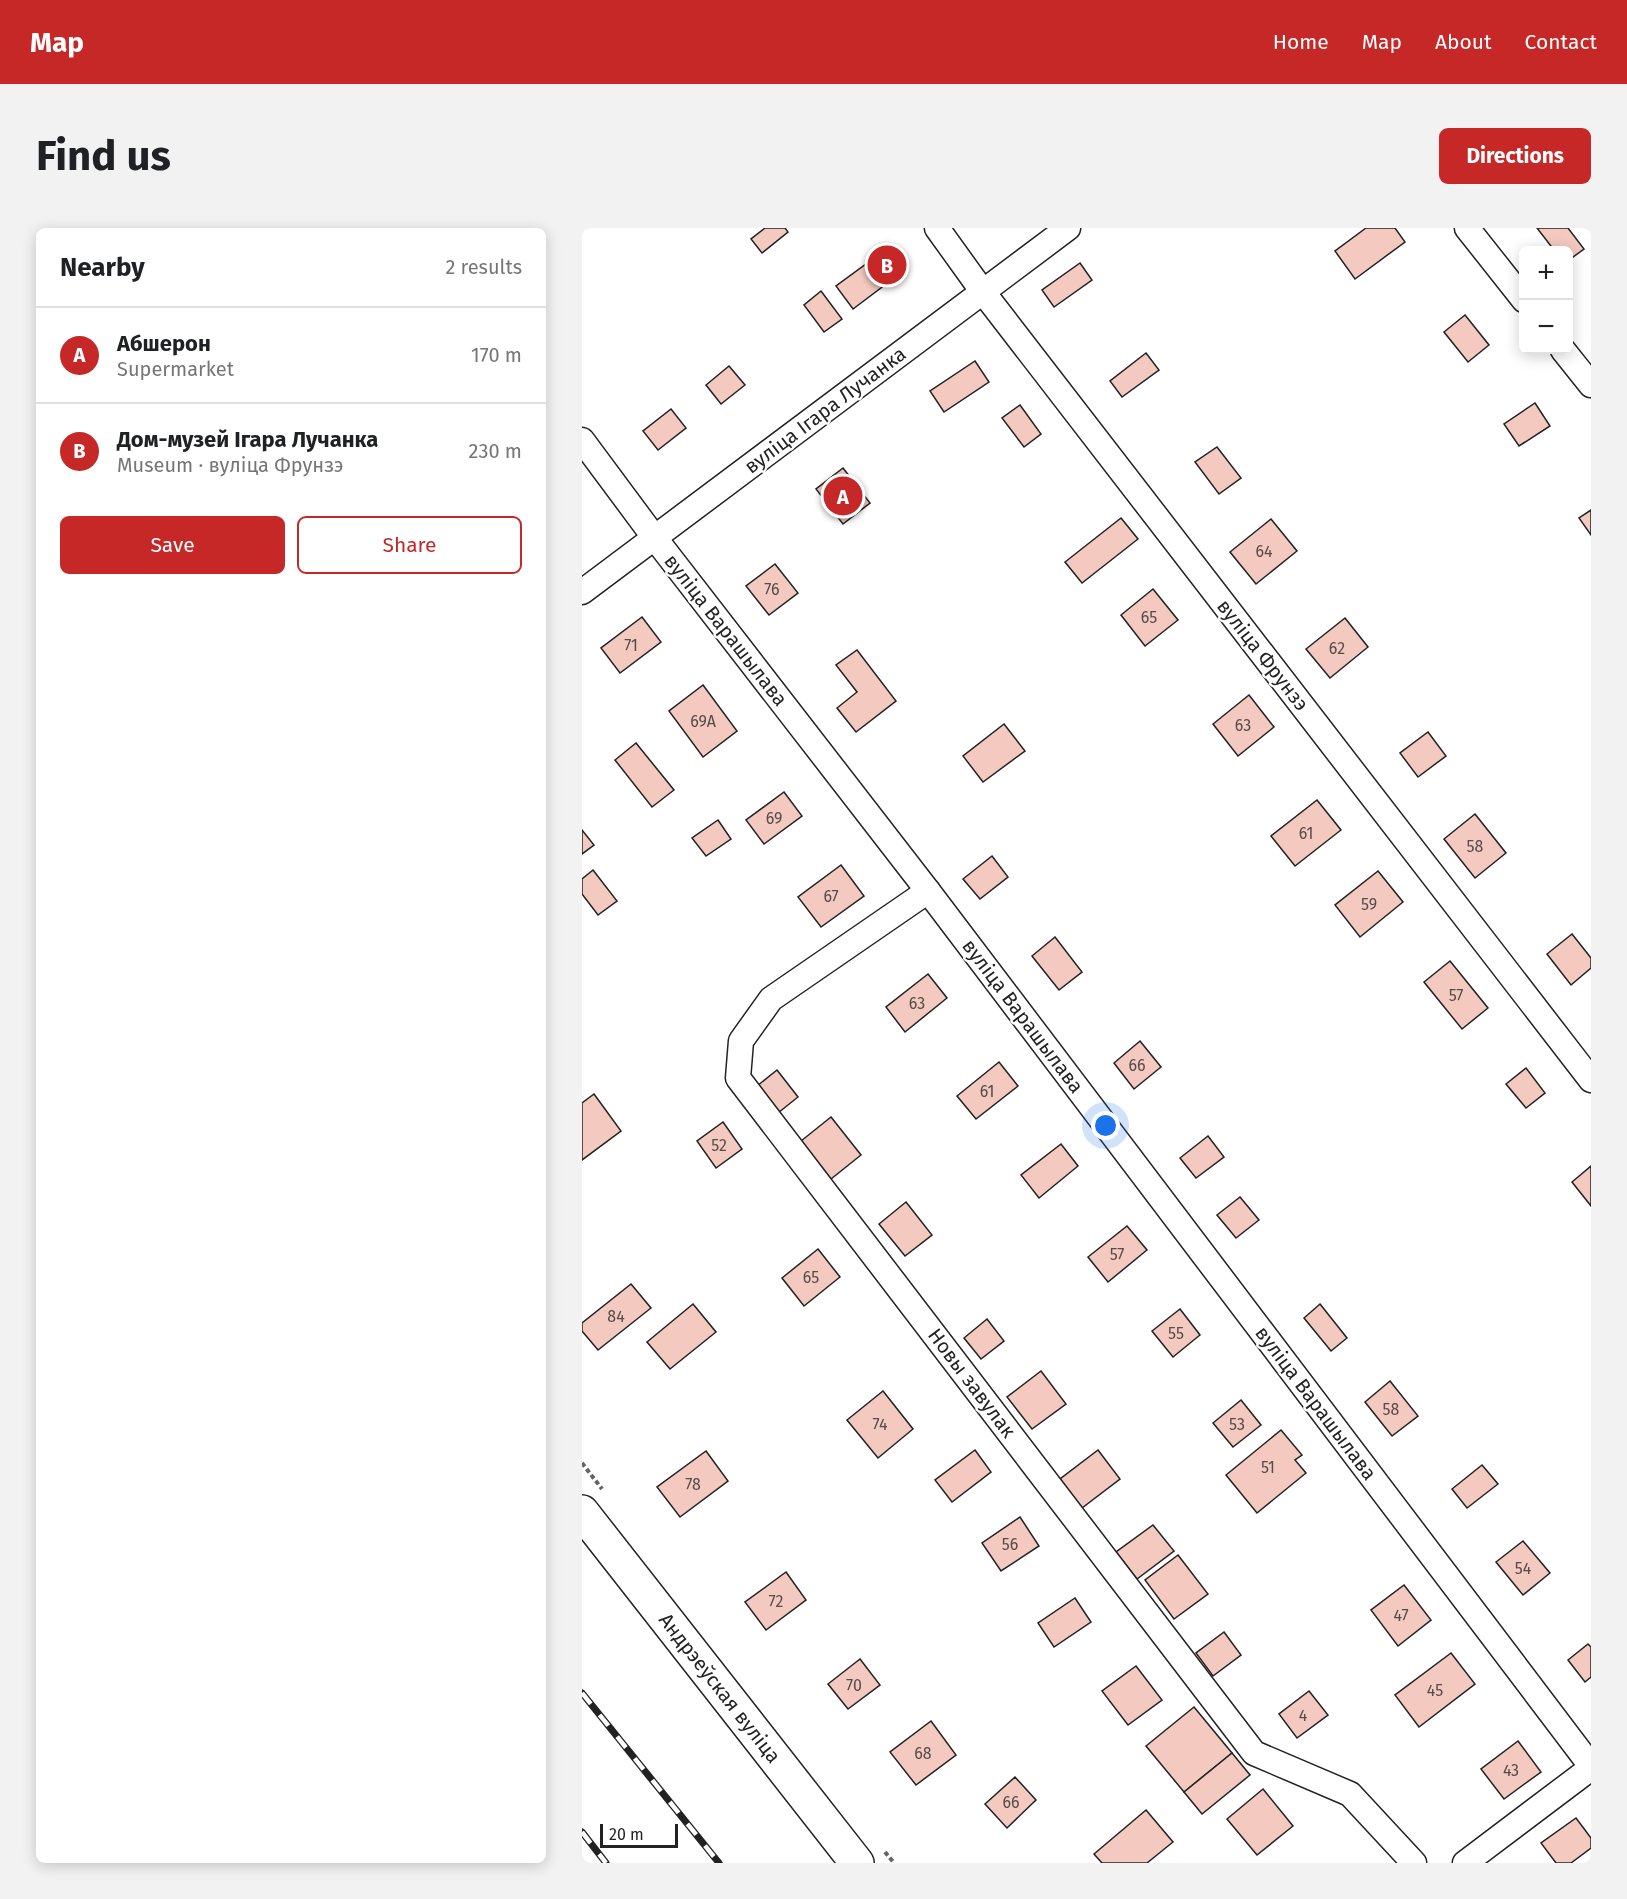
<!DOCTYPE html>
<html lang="en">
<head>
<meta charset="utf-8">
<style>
	:root { --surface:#fff; --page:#f2f2f2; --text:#202124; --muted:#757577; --line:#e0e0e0; --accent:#c62828 }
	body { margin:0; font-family:"Fira Sans",sans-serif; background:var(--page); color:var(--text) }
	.controls { position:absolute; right:18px; top:18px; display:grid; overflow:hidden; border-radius:9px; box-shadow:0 3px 15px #0003 }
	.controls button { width:54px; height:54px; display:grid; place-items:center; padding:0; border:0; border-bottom:2px solid var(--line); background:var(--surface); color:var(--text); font:30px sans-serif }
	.scale { position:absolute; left:18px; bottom:15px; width:78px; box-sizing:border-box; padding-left:6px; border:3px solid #222; border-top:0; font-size:16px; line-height:21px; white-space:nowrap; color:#222; -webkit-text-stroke:4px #fff; paint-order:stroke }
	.you { position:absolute; left:524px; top:898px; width:21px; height:21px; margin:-15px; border:4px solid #fff; border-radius:50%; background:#1a73e8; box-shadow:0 0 0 9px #1a73e833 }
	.badge { display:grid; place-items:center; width:39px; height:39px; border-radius:50%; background:var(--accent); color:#fff; font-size:20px; font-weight:700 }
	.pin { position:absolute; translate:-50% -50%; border:3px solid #fff; box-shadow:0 2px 6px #0006 }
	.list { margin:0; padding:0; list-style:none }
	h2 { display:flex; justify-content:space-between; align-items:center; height:78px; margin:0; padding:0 24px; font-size:26px }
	h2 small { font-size:20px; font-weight:400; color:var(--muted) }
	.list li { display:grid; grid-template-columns:39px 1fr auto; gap:18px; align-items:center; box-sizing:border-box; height:96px; padding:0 24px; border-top:2px solid var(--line) }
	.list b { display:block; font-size:22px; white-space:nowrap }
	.list p { margin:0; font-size:20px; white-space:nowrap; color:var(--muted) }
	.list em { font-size:20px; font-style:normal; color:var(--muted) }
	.actions { display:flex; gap:12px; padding:18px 24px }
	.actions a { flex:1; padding:14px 0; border:2px solid var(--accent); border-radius:9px; text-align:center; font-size:21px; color:var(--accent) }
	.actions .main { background:var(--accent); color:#fff }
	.map { position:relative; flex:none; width:1009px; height:1635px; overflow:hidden; border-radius:9px }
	header { display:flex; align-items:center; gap:36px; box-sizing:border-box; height:84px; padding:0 30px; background:var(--accent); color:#fff }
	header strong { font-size:28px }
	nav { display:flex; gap:33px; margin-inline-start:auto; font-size:21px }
	.intro { display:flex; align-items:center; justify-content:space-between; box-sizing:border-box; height:144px; padding:0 36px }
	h1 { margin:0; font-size:42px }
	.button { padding:15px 27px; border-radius:9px; background:var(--accent); color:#fff; font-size:21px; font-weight:700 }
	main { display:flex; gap:36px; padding:0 36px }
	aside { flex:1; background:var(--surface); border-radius:9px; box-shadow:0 3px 15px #0003 }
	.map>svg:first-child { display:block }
	.building { fill:#f3c9c0; stroke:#222; stroke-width:1.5 }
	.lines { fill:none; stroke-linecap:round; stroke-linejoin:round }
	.minor-casing { stroke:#222; stroke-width:27 }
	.secondary-casing { stroke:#222; stroke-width:36 }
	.path { stroke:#646464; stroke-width:4; stroke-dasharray:4.5 3; stroke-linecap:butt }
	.minor { stroke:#fff; stroke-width:24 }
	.secondary { stroke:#fff; stroke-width:33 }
	.rail-casing { stroke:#222; stroke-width:7 }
	.rail { stroke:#fff; stroke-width:4.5; stroke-dasharray:14; stroke-linecap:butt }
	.labels { text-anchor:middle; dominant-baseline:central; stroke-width:4.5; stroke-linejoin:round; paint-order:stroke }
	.number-label { font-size:16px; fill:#564c4a }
	.street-label { font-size:20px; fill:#222; stroke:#fff }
</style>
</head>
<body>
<header>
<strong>Map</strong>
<nav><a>Home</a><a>Map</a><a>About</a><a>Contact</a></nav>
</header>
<div class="intro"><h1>Find us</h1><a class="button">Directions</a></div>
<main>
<aside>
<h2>Nearby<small>2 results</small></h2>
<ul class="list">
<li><span class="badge">A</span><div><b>Абшерон</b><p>Supermarket</p></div><em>170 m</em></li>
<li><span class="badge">B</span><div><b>Дом-музей Ігара Лучанка</b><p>Museum · вуліца Фрунзэ</p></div><em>230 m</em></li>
</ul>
<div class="actions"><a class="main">Save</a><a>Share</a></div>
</aside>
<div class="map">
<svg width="1009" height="1635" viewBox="0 0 1009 1635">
	<rect width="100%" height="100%" fill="#fff"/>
	<!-- building -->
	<g class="building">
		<polygon points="183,0 203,0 206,4 180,25 169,11"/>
		<polygon points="784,0 813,0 823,14 773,51 753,23"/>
		<polygon points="955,0 986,0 1002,21 987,32 987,22 972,22"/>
		<polygon points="303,22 320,44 271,81 254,58"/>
		<polygon points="498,35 510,52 472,79 460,62"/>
		<polygon points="239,63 260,91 242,104 222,77"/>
		<polygon points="883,87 907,117 886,134 862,104"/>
		<polygon points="564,125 577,142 540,169 528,153"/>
		<polygon points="393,133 407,154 362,184 348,163"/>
		<polygon points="147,138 163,157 139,176 124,157"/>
		<polygon points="953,175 968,198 937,218 922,196"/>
		<polygon points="438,177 459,206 442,219 420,190"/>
		<polygon points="89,181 104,200 76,222 61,203"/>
		<polygon points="635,219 659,250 637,266 613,234"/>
		<polygon points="261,240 288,275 261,296 234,261"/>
		<polygon points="1009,282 1009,307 997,290"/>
		<polygon points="539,290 556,311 500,355 483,334"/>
		<polygon points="689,291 715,323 674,356 648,324"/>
		<polygon points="193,336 216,365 187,387 164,358"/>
		<polygon points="571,361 596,392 563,418 539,387"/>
		<polygon points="60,389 79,414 38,445 19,420"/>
		<polygon points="763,390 786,419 748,450 724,421"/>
		<polygon points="275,422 314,473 274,504 255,480 275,464 254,437"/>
		<polygon points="121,457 155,503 121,529 87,483"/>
		<polygon points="667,467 692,499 656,528 631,496"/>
		<polygon points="422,496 443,523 401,554 381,528"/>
		<polygon points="846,504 864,528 836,549 818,525"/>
		<polygon points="54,515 92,562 70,579 33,532"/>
		<polygon points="202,564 220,588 182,616 164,592"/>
		<polygon points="735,572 759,602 713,638 689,608"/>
		<polygon points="893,586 924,625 893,650 862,611"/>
		<polygon points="136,592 149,611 124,628 110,610"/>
		<polygon points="0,602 12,617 0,626"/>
		<polygon points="410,628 426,649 398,671 381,651"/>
		<polygon points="259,637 282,668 239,699 216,669"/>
		<polygon points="11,642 35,673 16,687 0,666 0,651"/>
		<polygon points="796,643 821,674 778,709 753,677"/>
		<polygon points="990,706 1009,730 1009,740 989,757 965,726"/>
		<polygon points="473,709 500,744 477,762 450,728"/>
		<polygon points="868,733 906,780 880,801 842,754"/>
		<polygon points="346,746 365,770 323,804 304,779"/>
		<polygon points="558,813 579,839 552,861 532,835"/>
		<polygon points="417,834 436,858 394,891 375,868"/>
		<polygon points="944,840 963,865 944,880 924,856"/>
		<polygon points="195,842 216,869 196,885 175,858"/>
		<polygon points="12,866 39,903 0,932 0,875"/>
		<polygon points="249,889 279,927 249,951 219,913"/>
		<polygon points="141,894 160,921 134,940 115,913"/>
		<polygon points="626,908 642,929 614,950 598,930"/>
		<polygon points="479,916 496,938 457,970 439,947"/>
		<polygon points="1009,938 1009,978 990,954"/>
		<polygon points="658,969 677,992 654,1010 635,987"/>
		<polygon points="324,974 350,1007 323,1028 297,996"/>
		<polygon points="545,998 565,1022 526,1054 506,1029"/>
		<polygon points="236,1021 258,1049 222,1078 200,1050"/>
		<polygon points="49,1056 69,1080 16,1122 0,1103 0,1095"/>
		<polygon points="111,1076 134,1104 88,1141 65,1114"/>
		<polygon points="738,1076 765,1110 749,1123 722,1090"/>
		<polygon points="598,1081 618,1107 591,1129 570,1103"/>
		<polygon points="405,1091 422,1113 399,1131 382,1110"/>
		<polygon points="459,1143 484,1176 450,1201 425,1169"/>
		<polygon points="808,1153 836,1188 810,1208 783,1174"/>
		<polygon points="301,1163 331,1201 296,1230 265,1192"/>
		<polygon points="659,1172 679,1197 651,1219 631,1195"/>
		<polygon points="699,1202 720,1227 713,1232 724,1245 675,1285 644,1247"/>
		<polygon points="393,1222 409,1244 370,1274 353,1252"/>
		<polygon points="516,1222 538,1251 500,1280 478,1251"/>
		<polygon points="124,1223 146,1253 98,1289 75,1259"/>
		<polygon points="900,1237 916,1256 885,1280 870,1261"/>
		<polygon points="438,1289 457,1318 419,1343 400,1315"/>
		<polygon points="571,1297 592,1323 555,1351 534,1324"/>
		<polygon points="941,1313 968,1345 941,1367 914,1334"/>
		<polygon points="596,1327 626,1366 592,1391 563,1352"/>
		<polygon points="204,1344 224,1372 184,1402 163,1374"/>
		<polygon points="822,1357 849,1392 816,1418 789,1382"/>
		<polygon points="493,1370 509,1394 472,1419 456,1395"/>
		<polygon points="642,1404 659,1427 631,1448 614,1425"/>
		<polygon points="1006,1416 1009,1419 1009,1449 1003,1454 986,1432"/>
		<polygon points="869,1425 893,1456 837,1499 813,1467"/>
		<polygon points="278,1431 298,1457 266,1481 246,1456"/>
		<polygon points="554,1438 580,1472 546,1497 520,1463"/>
		<polygon points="727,1463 746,1487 715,1510 697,1486"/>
		<polygon points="612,1479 650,1525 602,1564 564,1518"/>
		<polygon points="349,1493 374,1527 334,1557 308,1524"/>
		<polygon points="936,1513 959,1544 922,1571 899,1541"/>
		<polygon points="650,1525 668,1547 620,1586 602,1564"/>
		<polygon points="433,1549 454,1572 425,1600 403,1576"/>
		<polygon points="681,1561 711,1598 675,1627 645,1591"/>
		<polygon points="564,1582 591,1614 565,1635 520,1635 512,1626"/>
		<polygon points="994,1590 1009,1610 1009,1620 989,1635 974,1635 959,1615"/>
	</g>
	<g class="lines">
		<!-- minor casing -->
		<g class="minor-casing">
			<g id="minor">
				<polyline points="355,0 401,64 1009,852"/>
				<polyline points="885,0 942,72"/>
				<polyline points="981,122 1009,157"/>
				<polyline points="0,212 72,309 346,663 1009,1538"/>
				<polyline points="0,364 486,0"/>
				<polyline points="346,663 189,771 159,813 156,850 672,1525 768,1566 832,1635"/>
				<polyline points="883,1635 1009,1540"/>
			</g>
		</g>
		<!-- secondary casing -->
		<g class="secondary-casing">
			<polyline id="secondary" points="0,1284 275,1635"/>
		</g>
		<!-- path -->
		<g class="path">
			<polyline points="0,1235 20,1261"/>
			<polyline points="303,1624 312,1635"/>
		</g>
		<!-- minor -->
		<use href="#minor" class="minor"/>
		<!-- secondary -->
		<use href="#secondary" class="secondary"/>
		<!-- rail casing -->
		<g class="rail-casing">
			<g id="rail">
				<polyline points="0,1465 137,1635"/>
				<polyline points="0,1604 24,1635"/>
			</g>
		</g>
		<!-- rail -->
		<use href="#rail" class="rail"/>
	</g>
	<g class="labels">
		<!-- number labels -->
		<g class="number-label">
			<text x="682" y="323">64</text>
			<text x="190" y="361">76</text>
			<text x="567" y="389">65</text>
			<text x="49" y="417">71</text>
			<text x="755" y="420">62</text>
			<text x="121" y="493">69А</text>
			<text x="661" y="497">63</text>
			<text x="192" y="590">69</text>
			<text x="724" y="605">61</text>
			<text x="893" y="618">58</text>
			<text x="249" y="668">67</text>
			<text x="787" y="676">59</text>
			<text x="874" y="767">57</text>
			<text x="335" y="775">63</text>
			<text x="555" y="837">66</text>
			<text x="405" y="863">61</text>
			<text x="137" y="917">52</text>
			<text x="535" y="1026">57</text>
			<text x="229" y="1049">65</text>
			<text x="34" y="1088">84</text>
			<text x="594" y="1105">55</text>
			<text x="809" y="1181">58</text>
			<text x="298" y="1196">74</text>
			<text x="655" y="1196">53</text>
			<text x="686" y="1239">51</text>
			<text x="111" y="1256">78</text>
			<text x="428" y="1316">56</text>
			<text x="941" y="1340">54</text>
			<text x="194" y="1373">72</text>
			<text x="819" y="1387">47</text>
			<text x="272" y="1457">70</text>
			<text x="853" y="1462">45</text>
			<text x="721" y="1487">4</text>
			<text x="341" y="1525">68</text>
			<text x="929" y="1542">43</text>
			<text x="429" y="1574">66</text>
		</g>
		<!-- street labels -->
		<g class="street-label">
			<text transform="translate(243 182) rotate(-37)">вуліца Ігара Лучанка</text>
			<text transform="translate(144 402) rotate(52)">вуліца Варашылава</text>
			<text transform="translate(681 427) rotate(52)">вуліца Фрунзэ</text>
			<text transform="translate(441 788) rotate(53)">вуліца Варашылава</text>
			<text transform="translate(390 1155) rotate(53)">Новы завулак</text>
			<text transform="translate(734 1175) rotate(53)">вуліца Варашылава</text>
			<text transform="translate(138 1460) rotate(52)">Андрэеўская вуліца</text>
		</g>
	</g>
</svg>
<div class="controls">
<button>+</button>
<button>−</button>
</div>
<div class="scale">20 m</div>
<div class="you"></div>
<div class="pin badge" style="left:261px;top:268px">A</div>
<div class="pin badge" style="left:305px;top:37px">B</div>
</div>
</main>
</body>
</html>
